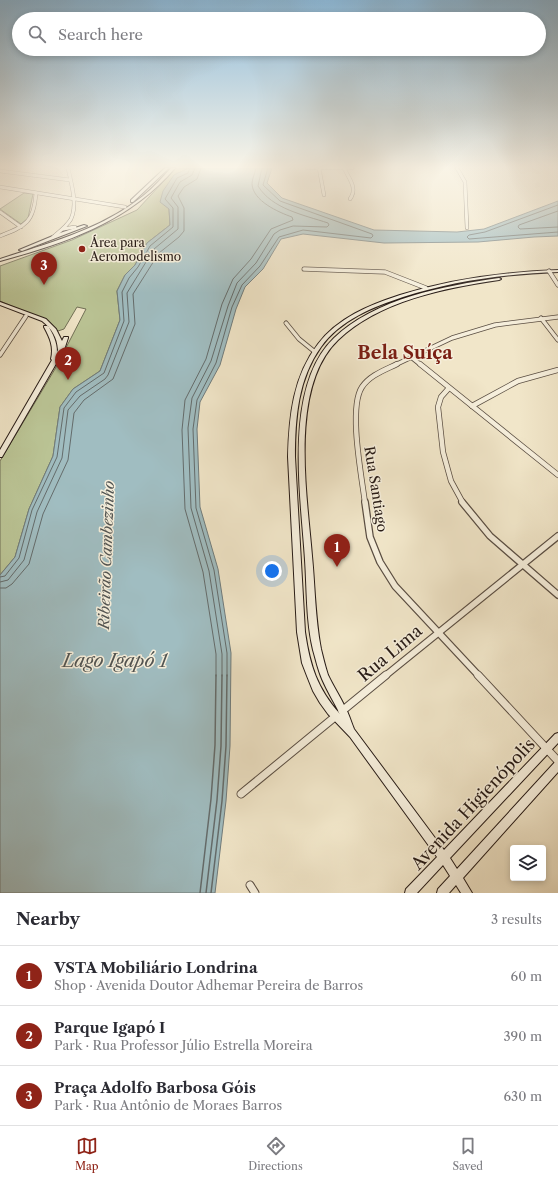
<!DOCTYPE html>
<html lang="en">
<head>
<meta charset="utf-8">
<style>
	:root { --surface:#fff; --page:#f7f7f7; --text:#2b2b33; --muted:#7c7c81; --line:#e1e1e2; --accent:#8f2418 }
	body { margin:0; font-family:"Libre Caslon Text",serif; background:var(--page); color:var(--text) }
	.controls { position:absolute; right:12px; bottom:12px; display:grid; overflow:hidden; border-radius:4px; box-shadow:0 2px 6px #0003 }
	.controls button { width:36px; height:36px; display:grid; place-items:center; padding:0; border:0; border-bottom:1px solid var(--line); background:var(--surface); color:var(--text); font:20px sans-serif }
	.you { position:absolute; left:272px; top:571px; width:14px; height:14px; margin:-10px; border:3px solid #fff; border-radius:50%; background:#1a73e8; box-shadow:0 0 0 6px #1a73e833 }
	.badge { display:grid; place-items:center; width:26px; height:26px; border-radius:50%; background:var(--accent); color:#fff; font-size:13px; font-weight:700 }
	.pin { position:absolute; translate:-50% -33px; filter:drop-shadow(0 1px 2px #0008) }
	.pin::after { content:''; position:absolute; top:21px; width:14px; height:12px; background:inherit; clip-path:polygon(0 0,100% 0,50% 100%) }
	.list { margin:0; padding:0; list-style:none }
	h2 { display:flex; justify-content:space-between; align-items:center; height:52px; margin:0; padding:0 16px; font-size:17px }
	h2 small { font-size:13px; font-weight:400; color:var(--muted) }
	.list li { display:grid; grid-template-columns:26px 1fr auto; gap:12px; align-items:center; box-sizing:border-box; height:60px; padding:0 16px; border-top:1px solid var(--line) }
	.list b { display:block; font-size:15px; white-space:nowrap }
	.list p { margin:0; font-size:13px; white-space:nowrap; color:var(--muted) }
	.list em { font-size:13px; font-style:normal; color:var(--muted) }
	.icon { flex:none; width:22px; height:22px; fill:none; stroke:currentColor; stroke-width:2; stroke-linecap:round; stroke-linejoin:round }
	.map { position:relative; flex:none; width:558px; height:893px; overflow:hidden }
	.search { position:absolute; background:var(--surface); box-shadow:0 2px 6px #0003; left:12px; right:12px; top:12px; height:44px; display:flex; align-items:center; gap:10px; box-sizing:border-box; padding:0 14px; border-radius:22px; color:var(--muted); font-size:15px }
	.sheet { height:232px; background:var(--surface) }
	nav { display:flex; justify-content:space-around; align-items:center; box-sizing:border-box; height:56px; border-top:1px solid var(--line); background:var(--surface); font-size:11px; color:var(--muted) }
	nav a { display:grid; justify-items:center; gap:2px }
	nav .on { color:var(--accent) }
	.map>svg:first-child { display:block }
	.green { fill:#bbc596; stroke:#717056 }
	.water { fill:#a0bdc1; stroke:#707c7d }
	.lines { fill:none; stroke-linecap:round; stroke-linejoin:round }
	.shore-far1 { stroke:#646c6c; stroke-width:1 }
	.shore { stroke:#646c6c; stroke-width:1.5 }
	.street-far4-casing { stroke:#5a4e43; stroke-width:4 }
	.street-far3-casing { stroke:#5a4e43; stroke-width:5 }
	.street-far2-casing { stroke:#5a4e43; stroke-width:6 }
	.street-far1-casing { stroke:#5a4e43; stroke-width:8 }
	.street-casing { stroke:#5a4e43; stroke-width:9 }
	.secondary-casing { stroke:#271b16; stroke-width:2 }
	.street-far4 { stroke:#f6efdc; stroke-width:3 }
	.street-far3 { stroke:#f6efdc; stroke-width:3.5 }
	.street-far2 { stroke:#f6efdc; stroke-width:4.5 }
	.street-far1 { stroke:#f6efdc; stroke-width:5.5 }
	.street { stroke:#f6efdc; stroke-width:7 }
	.secondary { fill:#f6efdc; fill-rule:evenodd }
	.poi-dot { fill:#8f2418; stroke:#f6efdc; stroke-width:1.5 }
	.labels { text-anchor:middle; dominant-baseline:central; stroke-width:3; stroke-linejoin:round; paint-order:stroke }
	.far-poi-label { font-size:12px; fill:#271b16; stroke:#f6efdc; text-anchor:start }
	.street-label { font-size:14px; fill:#271b16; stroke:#f6efdc }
	.water-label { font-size:15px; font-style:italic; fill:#515452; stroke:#f6efdc }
	.near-street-label { font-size:17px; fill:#271b16; stroke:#f6efdc }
	.district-label { font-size:18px; font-weight:bold; fill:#7a1f14; stroke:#f6efdc }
	.near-water-label { font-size:18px; font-style:italic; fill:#515452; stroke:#f6efdc }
</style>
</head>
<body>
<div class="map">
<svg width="558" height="893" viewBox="0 0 558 893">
	<rect width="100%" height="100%" fill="#f1e6c9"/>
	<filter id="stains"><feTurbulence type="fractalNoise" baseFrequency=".005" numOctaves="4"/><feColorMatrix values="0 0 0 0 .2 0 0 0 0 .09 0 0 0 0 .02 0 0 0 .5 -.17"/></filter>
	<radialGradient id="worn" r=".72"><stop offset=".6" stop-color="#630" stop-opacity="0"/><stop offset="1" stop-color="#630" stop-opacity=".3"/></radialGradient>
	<!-- green -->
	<g class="green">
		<polygon points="176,168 189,168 174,175 169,209 170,225 147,243 135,265 125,275 117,291 120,320 100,371 73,389 60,407 53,456 29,509 15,557 0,575 0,461 55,369 86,309 77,307 64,329 58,331 44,320 0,301 0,266 72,240 137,210"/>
		<polygon points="24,193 33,194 28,218 21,224 0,209"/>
	</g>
	<!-- water -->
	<polygon class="water" points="189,168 272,168 267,183 282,198 374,230 457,232 484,229 558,201 558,236 534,237 478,242 384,243 303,234 281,239 263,269 245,287 236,309 220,365 200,402 197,429 200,507 218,569 231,653 230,746 226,801 215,893 0,893 0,575 15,557 29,509 53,456 60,407 73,389 100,371 120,320 117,291 125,275 135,265 147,243 170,225 169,209 160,202 163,191 174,175"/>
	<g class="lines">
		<!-- shore-far1 -->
		<g class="shore-far1">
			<polyline points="558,205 485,232 469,235 467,237 469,239 558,232"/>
			<polyline points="558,211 519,225 518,227 520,229 558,227"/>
			<polyline points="0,577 5,576 19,558 32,510 57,457 64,408 76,392 104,373 124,321 122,292 129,278 138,267 150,246 173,227 173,208 165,199 177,178 188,173 190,168"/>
			<polyline points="0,582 8,580 24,560 37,512 62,458 68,410 80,396 105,379 108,375 129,322 127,293 154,249 178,229 178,207 171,198 180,182 192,175 195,168"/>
			<polyline points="0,588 6,588 12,584 29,564 43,514 68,460 74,413 84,400 113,379 135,324 133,294 159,253 179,237 184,231 184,208 178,196 184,187 197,179 201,168"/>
			<path d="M216 676V654L203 572 185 509 182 430 185 400 206 359 222 304 233 279 251 259 271 229 293 220 292 217C278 212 253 201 252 184 252 179 255 173 256 168"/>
			<path d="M222 676V654L209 571 191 508 188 428 192 398 211 361 228 306 237 283 256 263 274 234 280 230 293 226 327 227 329 225 328 223C304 215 272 209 258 186L262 168"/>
			<polyline points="227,676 227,653 214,570 196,508 193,429 197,400 216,363 232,307 242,285 260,266 279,237 303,230 371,238 373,236 372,234 280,201 263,185 268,168"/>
		</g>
		<!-- shore -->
		<g class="shore">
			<polyline points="200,893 211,799 215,745 216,675"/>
			<polyline points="206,893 217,800 221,746 222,675"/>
			<polyline points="211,893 222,801 226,746 227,675"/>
		</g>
		<!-- street-far4 casing -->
		<g class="street-far4-casing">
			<g id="street-far4">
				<polyline points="307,168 352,168"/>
				<polyline points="319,168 324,195"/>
				<path d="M344 168C349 179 358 188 350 199"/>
				<polyline points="457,168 465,182 467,228"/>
				<polyline points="0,171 70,180"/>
				<polyline points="0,187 125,207"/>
				<polyline points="0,212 21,227"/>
				<polyline points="63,229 75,227"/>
				<path d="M0 236C26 226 34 222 36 193"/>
				<path d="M53 237C59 232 67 226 71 219 78 204 71 183 68 168"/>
			</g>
		</g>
		<!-- street-far3 casing -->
		<g class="street-far3-casing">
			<g id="street-far3">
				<polyline points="304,269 385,272 426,288"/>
				<polyline points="549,271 558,285"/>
				<polyline points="541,318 558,340"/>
				<polyline points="286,323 299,339 315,352"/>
				<polyline points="0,355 26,316"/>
				<polyline points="411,357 421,365"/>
				<polyline points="395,365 452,338 495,325 558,317"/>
			</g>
		</g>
		<!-- street-far2 casing -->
		<g class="street-far2-casing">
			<g id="street-far2">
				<polyline points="420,364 558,475"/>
				<polyline points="449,388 441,397 438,407 443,452 451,481 463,503"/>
				<polyline points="472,406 518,381 558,370"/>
				<path d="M365 503C362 478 348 408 362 387 370 375 385 370 397 364"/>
			</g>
		</g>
		<!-- street-far1 casing -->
		<g class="street-far1-casing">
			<g id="street-far1">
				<polyline points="365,502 370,537 380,562 395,586 479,676"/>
				<polyline points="462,502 490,536 558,595"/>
				<polyline points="385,676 558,536"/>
			</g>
		</g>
		<!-- street casing -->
		<g class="street-casing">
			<g id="street">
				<polyline points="478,675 558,761"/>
				<polyline points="342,711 386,675"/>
				<polyline points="241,794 336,716"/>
				<polyline points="250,885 255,893"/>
			</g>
		</g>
		<!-- secondary casing -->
		<g class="secondary-casing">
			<g id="secondary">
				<polygon points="165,168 169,168 133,202 131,202 131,200"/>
				<path d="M171 168H175C129 222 66 243 0 261V259C49 243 102 229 143 196 153 188 162 178 171 168Z"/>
				<polygon points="84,225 87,226 22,251 19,250 60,233"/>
				<path d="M558 270V272C505 274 453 281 403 297 373 307 340 320 321 347 298 379 295 418 295 457L305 632C310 666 317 688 340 714 334 702 327 691 322 679 318 670 316 660 313 650 306 621 307 589 305 560 301 496 283 387 334 338 376 298 444 286 499 278L501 279 499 280C444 288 379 301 338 340 289 387 307 494 312 556 315 586 315 618 321 649 323 657 325 666 328 675 333 686 340 696 345 707 349 714 351 722 354 729L444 850 555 734 558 733V743L450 858 457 869 555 762 558 760V772L463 878 472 893H461L456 885 449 893H437L438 889 450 876 443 865 417 893H405L406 889 437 857 350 737 328 714 320 703 313 691 307 676 302 663 297 632 288 457C289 417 293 376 318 344 338 318 369 305 400 295 451 279 504 272 558 270Z"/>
				<path d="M0 302 46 319 56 329 62 341 64 337H68V338L64 350 2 457H0V450L52 360 51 359C54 347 50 338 44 327V326H48C53 334 57 342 57 352L58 350C57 337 52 329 42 321L0 305Z"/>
			</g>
		</g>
		<!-- street-far4 -->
		<use href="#street-far4" class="street-far4"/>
		<!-- street-far3 -->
		<use href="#street-far3" class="street-far3"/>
		<!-- street-far2 -->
		<use href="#street-far2" class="street-far2"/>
		<!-- street-far1 -->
		<use href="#street-far1" class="street-far1"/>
		<!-- street -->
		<use href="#street" class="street"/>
		<!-- secondary -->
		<use href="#secondary" class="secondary"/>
	</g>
	<!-- sky -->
	<linearGradient id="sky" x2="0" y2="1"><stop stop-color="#8bb8d8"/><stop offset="0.57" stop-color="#f9f4e7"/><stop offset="1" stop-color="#f9f4e7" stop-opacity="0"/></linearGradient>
	<rect width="558" height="293" fill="url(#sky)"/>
	<!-- markers -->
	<circle class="poi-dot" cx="82" cy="249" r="4"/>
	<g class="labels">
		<!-- far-poi labels -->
		<g class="far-poi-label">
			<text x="90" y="242">Área para<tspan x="90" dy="14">Aeromodelismo</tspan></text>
		</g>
		<!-- street labels -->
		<g class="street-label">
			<text transform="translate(376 489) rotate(81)">Rua Santiago</text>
		</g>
		<!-- water labels -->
		<g class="water-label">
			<text transform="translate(106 555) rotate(-88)">Ribeirão Cambezinho</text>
		</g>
		<!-- near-street labels -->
		<g class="near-street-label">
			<text transform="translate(390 653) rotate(-40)">Rua Lima</text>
			<text transform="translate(473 804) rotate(-47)">Avenida Higienópolis</text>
		</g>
		<!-- district labels -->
		<g class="district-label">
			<text x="405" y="353">Bela Suíça</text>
		</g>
		<!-- near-water labels -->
		<g class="near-water-label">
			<text x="115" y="661">Lago Igapó 1</text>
		</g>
	</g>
	<rect width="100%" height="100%" filter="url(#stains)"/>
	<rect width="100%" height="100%" fill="url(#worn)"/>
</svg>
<div class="controls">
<button><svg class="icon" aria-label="layers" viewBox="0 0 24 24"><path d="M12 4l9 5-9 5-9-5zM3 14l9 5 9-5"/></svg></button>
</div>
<div class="you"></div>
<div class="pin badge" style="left:337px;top:567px">1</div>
<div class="pin badge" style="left:68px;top:380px">2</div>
<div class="pin badge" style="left:44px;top:285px">3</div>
<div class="search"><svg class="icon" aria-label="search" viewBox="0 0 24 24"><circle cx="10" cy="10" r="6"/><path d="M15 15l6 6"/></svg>Search here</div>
</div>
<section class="sheet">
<h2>Nearby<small>3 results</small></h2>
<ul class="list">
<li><span class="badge">1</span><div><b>VSTA Mobiliário Londrina</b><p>Shop · Avenida Doutor Adhemar Pereira de Barros</p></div><em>60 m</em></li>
<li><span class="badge">2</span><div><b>Parque Igapó I</b><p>Park · Rua Professor Júlio Estrella Moreira</p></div><em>390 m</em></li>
<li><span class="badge">3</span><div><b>Praça Adolfo Barbosa Góis</b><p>Park · Rua Antônio de Moraes Barros</p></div><em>630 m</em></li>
</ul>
</section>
<nav>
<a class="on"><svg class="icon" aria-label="map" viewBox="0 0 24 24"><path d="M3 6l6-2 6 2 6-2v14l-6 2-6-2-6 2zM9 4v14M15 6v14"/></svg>Map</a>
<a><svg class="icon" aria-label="directions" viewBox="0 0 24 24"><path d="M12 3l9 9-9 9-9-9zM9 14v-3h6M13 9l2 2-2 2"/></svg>Directions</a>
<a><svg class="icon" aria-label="saved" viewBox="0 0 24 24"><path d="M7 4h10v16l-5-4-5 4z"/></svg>Saved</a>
</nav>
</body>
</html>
